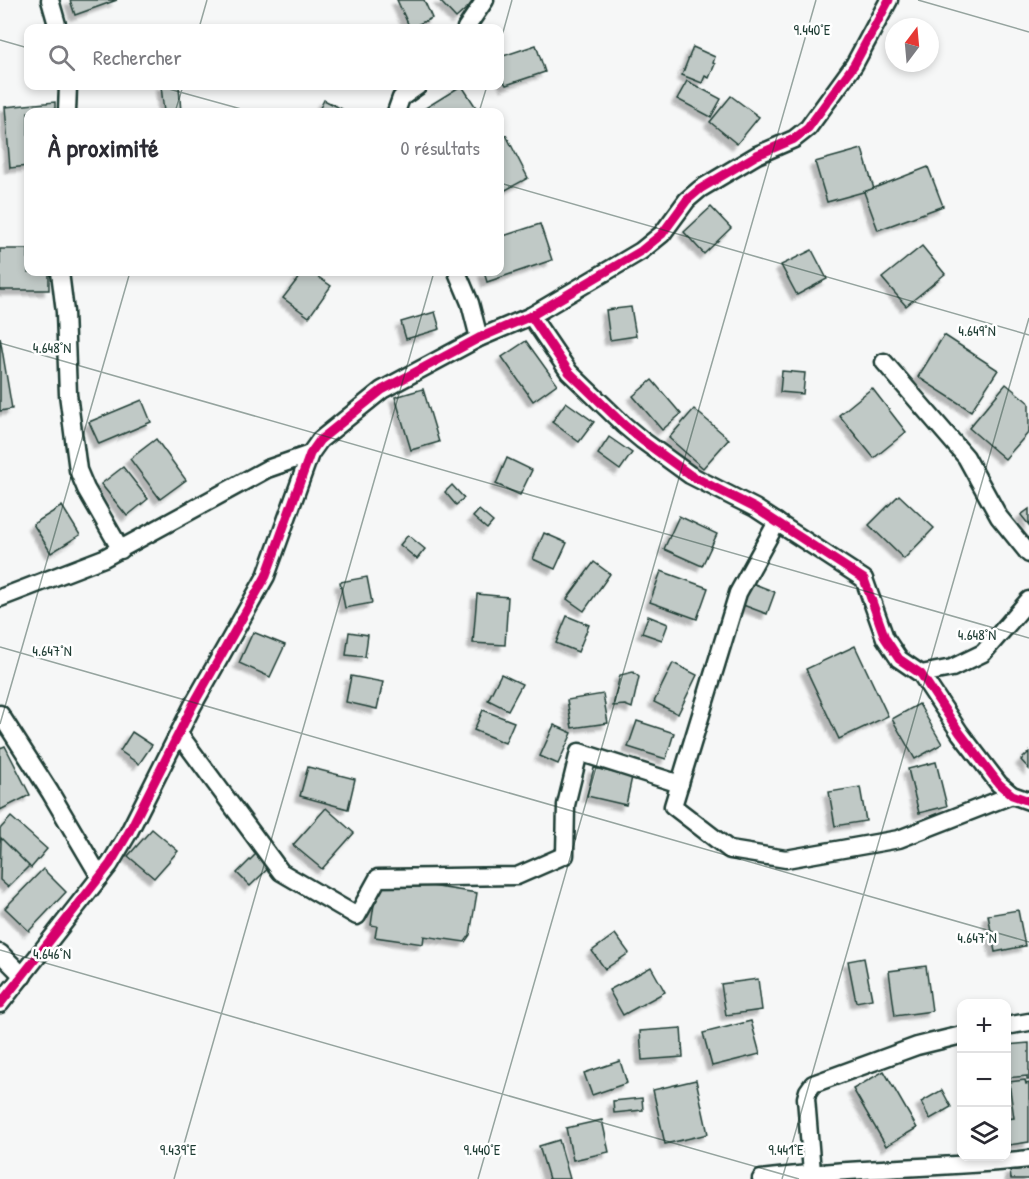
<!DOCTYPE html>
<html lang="fr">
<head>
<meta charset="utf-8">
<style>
	:root { --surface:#fff; --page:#f2f2f3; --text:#2b2b33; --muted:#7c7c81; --line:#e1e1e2 }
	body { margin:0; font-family:"Patrick Hand",sans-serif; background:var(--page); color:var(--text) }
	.controls { position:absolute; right:18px; bottom:18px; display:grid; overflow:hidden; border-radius:12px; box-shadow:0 3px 9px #0003 }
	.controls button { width:54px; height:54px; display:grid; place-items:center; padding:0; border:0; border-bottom:2px solid var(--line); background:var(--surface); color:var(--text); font:30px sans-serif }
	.compass { position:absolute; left:885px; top:18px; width:54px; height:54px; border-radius:50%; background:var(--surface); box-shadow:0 3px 9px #0003; rotate:16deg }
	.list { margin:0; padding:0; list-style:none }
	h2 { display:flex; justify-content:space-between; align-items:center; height:78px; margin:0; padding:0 24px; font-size:26px }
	h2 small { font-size:20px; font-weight:400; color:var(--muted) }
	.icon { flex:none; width:33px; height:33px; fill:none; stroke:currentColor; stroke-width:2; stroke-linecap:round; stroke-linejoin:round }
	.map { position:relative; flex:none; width:1029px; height:1179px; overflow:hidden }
	.search { position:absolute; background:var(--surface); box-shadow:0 3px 9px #0003; left:24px; top:24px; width:480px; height:66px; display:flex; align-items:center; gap:15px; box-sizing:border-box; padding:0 21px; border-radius:12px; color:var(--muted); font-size:22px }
	.panel { position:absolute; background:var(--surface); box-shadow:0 3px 9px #0003; left:24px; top:108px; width:480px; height:168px; border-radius:12px }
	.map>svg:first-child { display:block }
	.building { fill:#c0c9c6; stroke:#1f3d34; stroke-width:1.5; filter:url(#shadow) }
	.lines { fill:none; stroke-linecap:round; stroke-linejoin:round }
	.street-casing { stroke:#1f3d34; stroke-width:21 }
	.street { stroke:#fff; stroke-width:16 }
	.cycleway-casing { stroke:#fff; stroke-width:13 }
	.cycleway { stroke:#d6006c; stroke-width:9 }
	.ticks { fill:none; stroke:#1f3d34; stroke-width:1.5; stroke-opacity:0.45 }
	.ticks-label { font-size:15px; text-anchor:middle; fill:#1f3d34; stroke:#fff; stroke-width:5; stroke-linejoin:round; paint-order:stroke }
</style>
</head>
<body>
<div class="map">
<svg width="1029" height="1179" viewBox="0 0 1029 1179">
	<defs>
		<filter id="shadow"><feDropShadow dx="-5" dy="5" stdDeviation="1.5" flood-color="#0004"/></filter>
	</defs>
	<rect width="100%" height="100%" fill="#f6f7f7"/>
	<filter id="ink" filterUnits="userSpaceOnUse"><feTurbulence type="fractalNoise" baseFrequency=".0167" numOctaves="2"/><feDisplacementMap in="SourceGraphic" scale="12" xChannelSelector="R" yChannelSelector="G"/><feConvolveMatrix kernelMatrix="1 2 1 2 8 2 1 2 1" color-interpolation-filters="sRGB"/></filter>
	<g filter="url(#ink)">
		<!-- building -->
		<g class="building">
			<polygon points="70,0 117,0 75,15"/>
			<polygon points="397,0 424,0 432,18 410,28"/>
			<polygon points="439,0 476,0 456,18"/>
			<polygon points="536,45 545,72 506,85 500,75 500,57"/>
			<polygon points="693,47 715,57 713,63 715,64 709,78 705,76 702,83 682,75"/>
			<polygon points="687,81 721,99 711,117 677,99"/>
			<polygon points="161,86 179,86 181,112 164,112"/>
			<polygon points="462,86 479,112 419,112 461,86"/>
			<polygon points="731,96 759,117 737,144 710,122"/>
			<polygon points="324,100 342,109 341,112 318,112"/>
			<polygon points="55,102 55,112 28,112 28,166 10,168 5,107"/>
			<polygon points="506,135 528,178 500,193 500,139"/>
			<polygon points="862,149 874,189 827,202 815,162"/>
			<polygon points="928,167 943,206 878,230 864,192"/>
			<polygon points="711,207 731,228 704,254 684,232"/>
			<polygon points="540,224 552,260 487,282 484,272 500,272 500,237"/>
			<polygon points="922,246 945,274 906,306 882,278"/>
			<polygon points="0,249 28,249 28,272 49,272 49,290 0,290"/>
			<polygon points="812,250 827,279 797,295 781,265"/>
			<polygon points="303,272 311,272 331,286 309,317 283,298"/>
			<polygon points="631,307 636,336 610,340 606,310"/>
			<polygon points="435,312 440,329 406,339 401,322"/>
			<polygon points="944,335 998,370 971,411 918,377"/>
			<polygon points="0,337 12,409 0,411"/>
			<polygon points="526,341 557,384 533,401 502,357"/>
			<polygon points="782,371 805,373 803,394 780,392"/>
			<polygon points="652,380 681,414 662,430 633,396"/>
			<polygon points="1006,384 1029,403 1029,432 1005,459 969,428"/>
			<polygon points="872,388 906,432 874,458 839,415"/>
			<polygon points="423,389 439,442 411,450 395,397"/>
			<polygon points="142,400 151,422 99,444 89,422"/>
			<polygon points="566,402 594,422 579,442 552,422"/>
			<polygon points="694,409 729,439 703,468 669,438"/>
			<polygon points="609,437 632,453 620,470 598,454"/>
			<polygon points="156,439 186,480 160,499 130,459"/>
			<polygon points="507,458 532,470 520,495 496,484"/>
			<polygon points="123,467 148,499 127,516 101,484"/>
			<polygon points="452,485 464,498 456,505 445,492"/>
			<polygon points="899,495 934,528 904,559 869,525"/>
			<polygon points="62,506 80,535 51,553 33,524"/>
			<polygon points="1029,509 1029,525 1021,515"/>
			<polygon points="479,510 493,522 487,529 473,517"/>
			<polygon points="679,516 717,534 702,566 664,549"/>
			<polygon points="544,533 567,543 555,569 533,559"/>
			<polygon points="408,535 425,549 417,559 400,545"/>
			<polygon points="594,562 610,574 584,611 567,599"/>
			<polygon points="661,571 708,588 697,619 650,602"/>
			<polygon points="367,577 372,603 345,608 340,582"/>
			<polygon points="752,583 775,592 767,614 743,605"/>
			<polygon points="477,594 508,597 505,645 473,643"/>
			<polygon points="567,616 589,625 578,652 556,643"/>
			<polygon points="648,616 668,624 662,640 642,633"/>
			<polygon points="253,632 285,645 270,677 239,663"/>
			<polygon points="349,632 368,635 365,657 346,655"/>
			<polygon points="855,646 888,716 839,739 806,669"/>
			<polygon points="673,663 697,675 678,714 654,702"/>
			<polygon points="633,672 639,677 632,708 625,705 613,706 620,675"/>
			<polygon points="501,674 522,684 508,710 488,700"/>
			<polygon points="351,676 383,682 377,709 346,702"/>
			<polygon points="603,694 608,723 572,728 567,700"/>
			<polygon points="919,704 942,744 915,759 892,719"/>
			<polygon points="483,710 514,722 505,743 474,730"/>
			<polygon points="637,721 674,733 666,759 628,747"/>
			<polygon points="554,725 572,733 558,764 540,756"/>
			<polygon points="132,732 152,745 139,764 120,751"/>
			<polygon points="5,746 30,795 0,810 0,748"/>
			<polygon points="1029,752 1029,769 1021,760"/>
			<polygon points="936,762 947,806 919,813 908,769"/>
			<polygon points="308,767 355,779 348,809 300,796"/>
			<polygon points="594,768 632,777 626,805 587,796"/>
			<polygon points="860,787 866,821 835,826 829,792"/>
			<polygon points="326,808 354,833 322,869 293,845"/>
			<polygon points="11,817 47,849 31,868 0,841 0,829"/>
			<polygon points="152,829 178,851 154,878 128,856"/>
			<polygon points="1,838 29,866 8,887 0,880"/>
			<polygon points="265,845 279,858 250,886 237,873"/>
			<polygon points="43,869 66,892 29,931 5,908"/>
			<polygon points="378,878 477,893 470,935 465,942 424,936 423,944 375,937 377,926 371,925"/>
			<polygon points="1018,910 1025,946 995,952 988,915"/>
			<polygon points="615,934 629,953 605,969 592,951"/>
			<polygon points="864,958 872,999 856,1002 848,961"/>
			<polygon points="926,966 932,1011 895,1016 889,971"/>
			<polygon points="651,967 665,992 623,1015 609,990"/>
			<polygon points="758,979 762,1010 726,1015 721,984"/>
			<polygon points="751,1021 760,1054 712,1066 703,1033"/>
			<polygon points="681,1028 683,1057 642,1060 640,1031"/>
			<polygon points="1029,1043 1029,1080 1027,1080 1027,1076 1006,1078 1006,1045"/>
			<polygon points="620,1061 627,1083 592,1095 584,1073"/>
			<polygon points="884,1071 917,1128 886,1146 853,1089"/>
			<polygon points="696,1080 708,1134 665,1144 653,1090"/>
			<polygon points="1025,1080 1026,1084 1029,1083 1029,1142 1009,1145 1006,1119 1014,1118 1009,1082"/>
			<polygon points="942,1090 951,1107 930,1119 921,1102"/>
			<polygon points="642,1098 643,1110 614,1113 613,1101"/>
			<polygon points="602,1120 609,1152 573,1160 566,1128"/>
			<polygon points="559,1140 570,1179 549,1179 539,1146"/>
			<polygon points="1029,1168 1029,1179 1011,1179 1010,1171"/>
		</g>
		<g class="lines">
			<!-- street casing -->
			<g class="street-casing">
				<g id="street">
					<polyline points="50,0 58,28"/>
					<polyline points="466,28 485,0"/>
					<polyline points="67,112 68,86"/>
					<polyline points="396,112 401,98 418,86"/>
					<polyline points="60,272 65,312 68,394 78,470 86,489 121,550"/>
					<polyline points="457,272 470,303 479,338"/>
					<polyline points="531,316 569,372 624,425 642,440 690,475 755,508 864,579 885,638 899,659 921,674 960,733 999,784 1012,795 1029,801"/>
					<polyline points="884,362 966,457 999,517 1029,554"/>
					<polyline points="777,522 738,593 673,806 730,850 786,859 899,839 1012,795"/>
					<polyline points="0,598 104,558 267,469 310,454"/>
					<polyline points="921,674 952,668 983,653 1029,600"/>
					<polyline points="0,714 50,792 100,877"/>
					<polyline points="179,734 281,872 357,916 378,878 517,876 565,855 566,805 579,752 680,784"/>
					<polyline points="0,953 23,976"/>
					<polyline points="0,1004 110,864 129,832 193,705 266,576 310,454 320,440 382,390 479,338 531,316 641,251 662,234 687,200 700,189 757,155 794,139 808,128 854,65 889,0"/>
					<polyline points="1006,1026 1029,1022"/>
					<path d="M761 1179C850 1167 940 1169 1029 1159"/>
					<polyline points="818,1179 812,1172 806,1098 808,1091 813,1084 917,1046 962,1035"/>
				</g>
			</g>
			<!-- street -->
			<use href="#street" class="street"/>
			<!-- cycleway casing -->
			<g class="cycleway-casing">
				<g id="cycleway">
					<polyline points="531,316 569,372 624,425 642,440 690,475 755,508 864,579 885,638 899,659 921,674 960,733 999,784 1012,795 1029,801"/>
					<polyline points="0,1004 110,864 129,832 193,705 266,576 310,454 320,440 382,390 479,338 531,316 641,251 662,234 687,200 700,189 757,155 794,139 808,128 854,65 889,0"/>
				</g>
			</g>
			<!-- cycleway -->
			<use href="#cycleway" class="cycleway"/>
		</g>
	</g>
	<!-- ticks -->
	<path class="ticks" d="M918 0 1029 32M199 28 207 0M0 40 28 48M500 43 512 0M158 86 252 112M175 112 183 86M479 112 487 86M500 183 1029 335M0 343 1029 638M0 647 1029 942M0 724 130 272M0 950 799 1179M174 1179 434 272M478 1179 816 0M782 1179 1029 318"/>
	<g class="ticks-label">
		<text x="812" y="35">9.440°E</text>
		<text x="977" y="336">4.649°N</text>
		<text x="52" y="353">4.648°N</text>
		<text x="977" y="640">4.648°N</text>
		<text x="52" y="656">4.647°N</text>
		<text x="977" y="943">4.647°N</text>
		<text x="52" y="959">4.646°N</text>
		<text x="178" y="1155">9.439°E</text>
		<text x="482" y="1155">9.440°E</text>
		<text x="786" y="1155">9.441°E</text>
	</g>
</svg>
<div class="controls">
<button>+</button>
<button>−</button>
<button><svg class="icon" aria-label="layers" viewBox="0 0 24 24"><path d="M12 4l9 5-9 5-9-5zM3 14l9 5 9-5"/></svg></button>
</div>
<svg class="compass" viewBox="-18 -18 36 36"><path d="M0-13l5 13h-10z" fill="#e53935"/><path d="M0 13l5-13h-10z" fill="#7c7c81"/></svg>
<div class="search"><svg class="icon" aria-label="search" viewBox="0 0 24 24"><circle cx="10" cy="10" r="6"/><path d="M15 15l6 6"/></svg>Rechercher</div>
<section class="panel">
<h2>À proximité<small>0 résultats</small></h2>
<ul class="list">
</ul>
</section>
</div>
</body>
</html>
